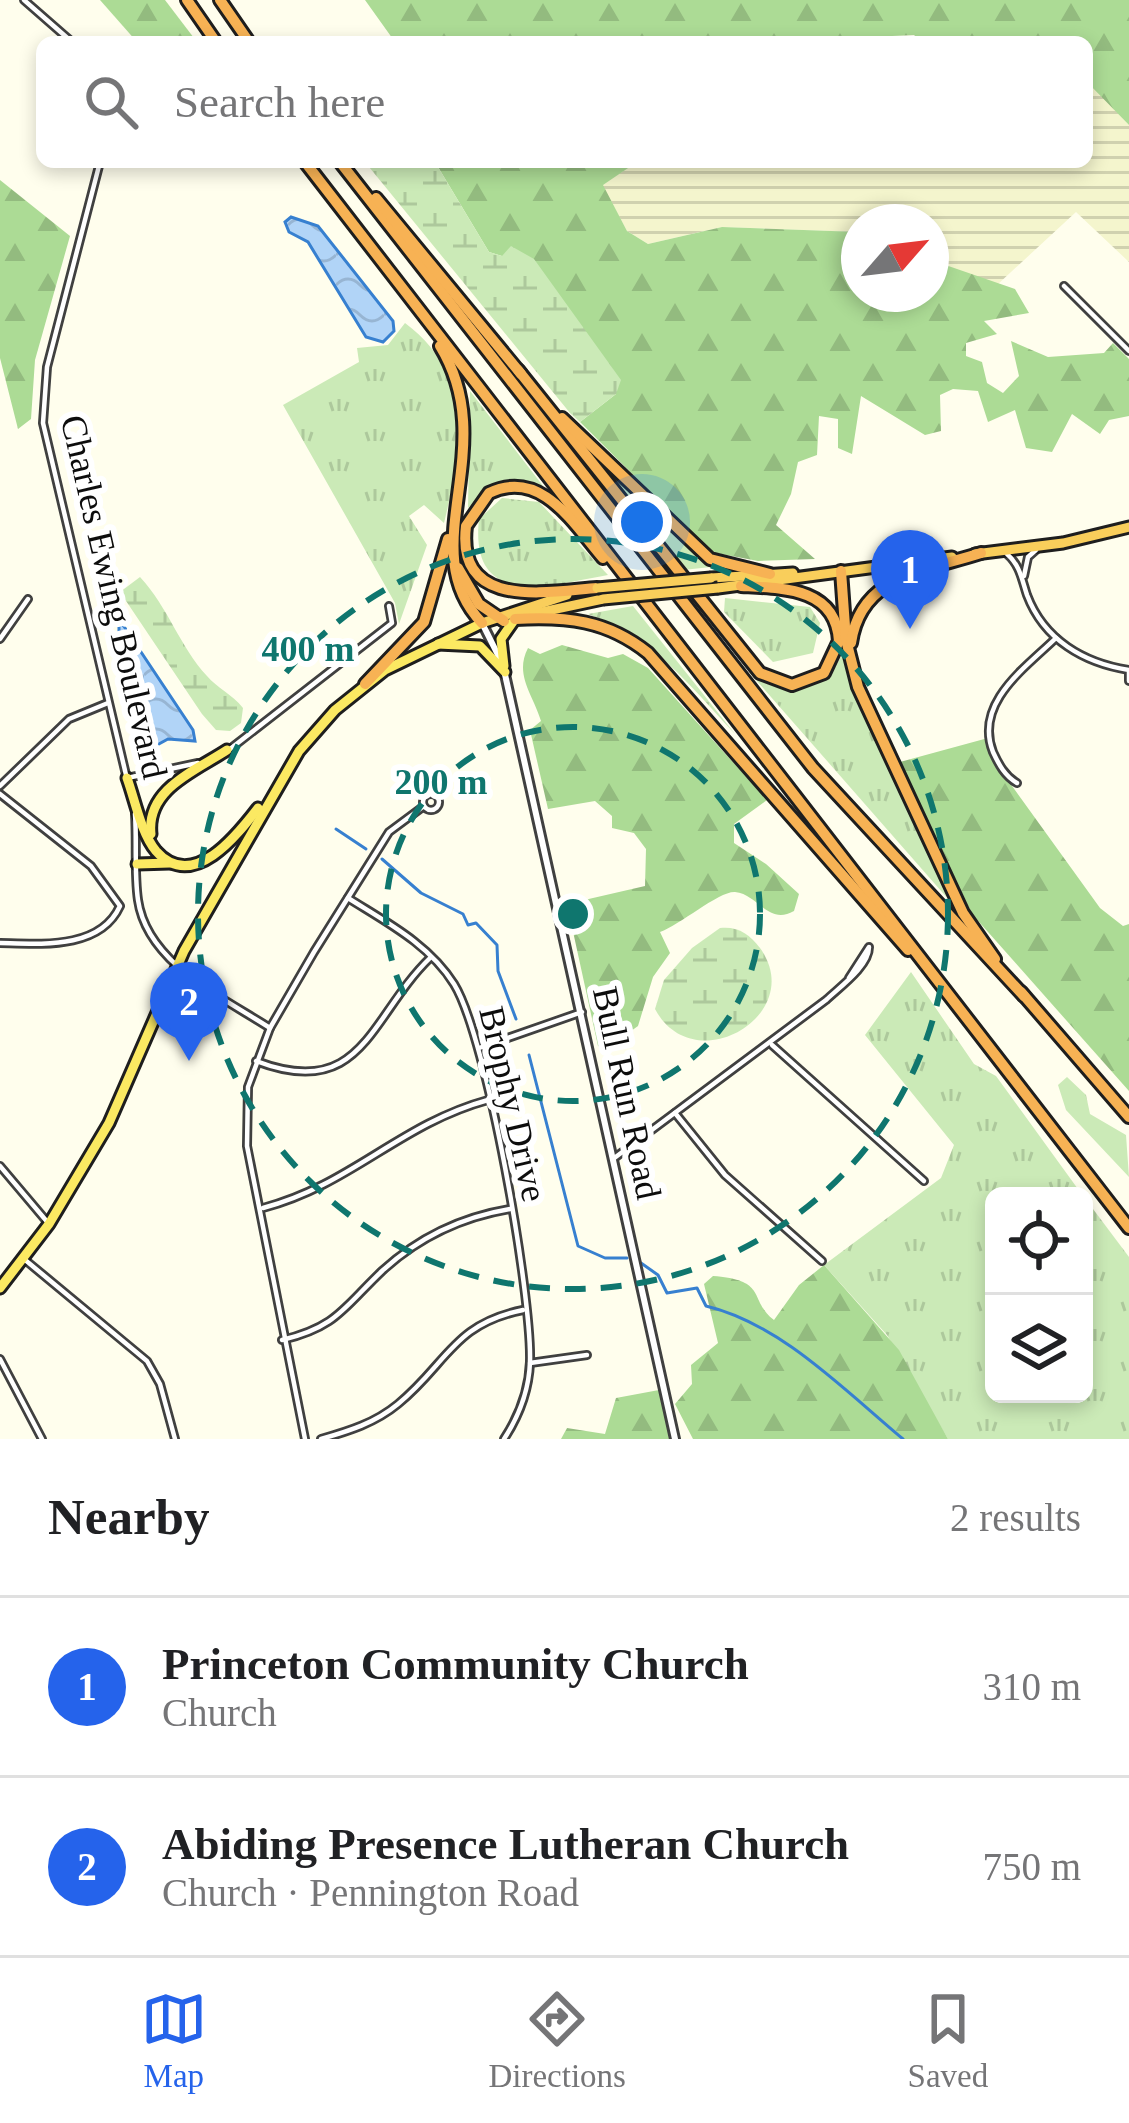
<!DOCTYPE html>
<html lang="en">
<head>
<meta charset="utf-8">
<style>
	:root { --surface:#fff; --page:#f6f6f6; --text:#202124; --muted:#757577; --line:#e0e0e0; --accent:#2563eb }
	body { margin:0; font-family:Georgia,serif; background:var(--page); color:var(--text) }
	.controls { position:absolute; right:36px; bottom:36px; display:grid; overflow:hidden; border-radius:18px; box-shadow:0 6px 18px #0003 }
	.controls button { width:108px; height:108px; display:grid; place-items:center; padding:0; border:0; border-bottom:3px solid var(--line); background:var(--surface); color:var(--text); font:60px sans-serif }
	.compass { position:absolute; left:841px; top:204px; width:108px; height:108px; border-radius:50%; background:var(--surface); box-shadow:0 6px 18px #0003; rotate:62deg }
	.you { position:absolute; left:642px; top:522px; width:42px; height:42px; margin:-30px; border:9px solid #fff; border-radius:50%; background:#1a73e8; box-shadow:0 0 0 18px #1a73e833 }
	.badge { display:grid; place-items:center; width:78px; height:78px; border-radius:50%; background:var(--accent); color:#fff; font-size:39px; font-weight:700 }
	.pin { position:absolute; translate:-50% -99px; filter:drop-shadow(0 3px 6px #0008) }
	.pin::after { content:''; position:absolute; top:63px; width:42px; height:36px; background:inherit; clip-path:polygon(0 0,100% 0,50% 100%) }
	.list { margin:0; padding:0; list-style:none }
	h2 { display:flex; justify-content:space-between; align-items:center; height:156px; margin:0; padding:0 48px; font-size:51px }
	h2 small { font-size:39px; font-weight:400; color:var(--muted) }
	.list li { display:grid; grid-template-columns:78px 1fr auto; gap:36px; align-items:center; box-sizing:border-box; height:180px; padding:0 48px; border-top:3px solid var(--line) }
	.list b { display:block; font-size:45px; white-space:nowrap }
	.list p { margin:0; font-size:39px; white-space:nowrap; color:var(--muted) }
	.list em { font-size:39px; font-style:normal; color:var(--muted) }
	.icon { flex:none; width:66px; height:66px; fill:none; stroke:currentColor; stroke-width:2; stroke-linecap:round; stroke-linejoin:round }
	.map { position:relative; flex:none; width:1129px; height:1439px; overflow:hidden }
	.search { position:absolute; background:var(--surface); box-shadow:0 6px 18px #0003; left:36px; right:36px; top:36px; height:132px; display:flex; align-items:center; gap:30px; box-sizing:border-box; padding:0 42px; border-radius:18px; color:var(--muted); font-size:45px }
	.sheet { height:516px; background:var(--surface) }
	nav { display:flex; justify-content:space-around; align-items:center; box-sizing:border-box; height:168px; border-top:3px solid var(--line); background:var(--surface); font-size:33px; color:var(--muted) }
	nav a { display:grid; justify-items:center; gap:6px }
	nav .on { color:var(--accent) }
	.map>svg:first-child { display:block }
	.farmland { fill:url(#farmland-rules) }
	.grass { fill:url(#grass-tufts) }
	.forest { fill:url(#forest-firs) }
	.wetland { fill:url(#wetland-marsh) }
	.water { fill:url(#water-waves); stroke:#3780d0; stroke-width:3 }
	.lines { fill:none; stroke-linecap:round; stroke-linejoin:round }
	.stream { stroke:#3780d0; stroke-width:3 }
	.minor-casing { stroke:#404040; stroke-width:10 }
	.tertiary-casing { stroke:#404040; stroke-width:12 }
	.primary-casing { stroke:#1e1e1e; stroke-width:15 }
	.trunk-casing { stroke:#1e1e1e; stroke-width:15 }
	.motorway-casing { stroke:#1e1e1e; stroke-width:16 }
	.minor { stroke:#fff; stroke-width:4.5 }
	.tertiary { stroke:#fff; stroke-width:6 }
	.primary { stroke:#fbe962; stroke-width:9 }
	.trunk { stroke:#f9ce5b; stroke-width:9 }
	.motorway { stroke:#f7b254; stroke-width:10 }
	.trunk-bridge-casing { stroke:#1e1e1e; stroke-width:15; stroke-linecap:butt }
	.trunk-bridge { stroke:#f9ce5b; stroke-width:9 }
	.ring { fill:none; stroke:#0f766e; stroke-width:6; stroke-dasharray:21 15 }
	.labels { text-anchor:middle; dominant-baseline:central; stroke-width:12; stroke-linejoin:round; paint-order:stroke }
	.street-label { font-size:36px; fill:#0d0d0d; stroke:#fff }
	.centre { fill:#0f766e; stroke:#fff; stroke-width:6 }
	.ring-label { font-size:36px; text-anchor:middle; font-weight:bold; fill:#0f766e; stroke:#fff; stroke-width:12; stroke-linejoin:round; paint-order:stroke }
</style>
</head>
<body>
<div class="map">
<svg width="1129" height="1439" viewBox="0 0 1129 1439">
	<defs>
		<pattern id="farmland-rules" width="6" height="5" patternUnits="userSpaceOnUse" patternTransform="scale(3)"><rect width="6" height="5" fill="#f4f5cd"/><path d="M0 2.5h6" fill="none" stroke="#d0d1af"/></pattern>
		<pattern id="grass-tufts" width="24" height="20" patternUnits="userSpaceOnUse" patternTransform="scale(3)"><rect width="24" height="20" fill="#cbeab7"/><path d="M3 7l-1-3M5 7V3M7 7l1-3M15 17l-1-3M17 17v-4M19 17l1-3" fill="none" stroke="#adc89c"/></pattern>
		<pattern id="forest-firs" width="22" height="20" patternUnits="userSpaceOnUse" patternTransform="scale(3)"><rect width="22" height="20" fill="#acdb95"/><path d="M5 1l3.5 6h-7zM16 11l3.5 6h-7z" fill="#93bb7f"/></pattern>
		<pattern id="wetland-marsh" width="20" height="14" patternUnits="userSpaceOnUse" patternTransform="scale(3)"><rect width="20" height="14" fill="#cbeab7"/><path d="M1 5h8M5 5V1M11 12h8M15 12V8" fill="none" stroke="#adc89c"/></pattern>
		<pattern id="water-waves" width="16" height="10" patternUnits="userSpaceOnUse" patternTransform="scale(3)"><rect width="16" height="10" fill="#b1d4f7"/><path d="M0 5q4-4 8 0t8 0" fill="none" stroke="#97b5d3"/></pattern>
	</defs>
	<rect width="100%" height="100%" fill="#fffeed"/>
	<!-- farmland -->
	<polygon class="farmland" points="1088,81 1129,125 1129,262 1076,212 997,285 931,260 931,222 859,222 859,232 722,227 648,244 627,231 602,185 637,162 1087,162"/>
	<!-- grass -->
	<g class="grass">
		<path d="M405 323C474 374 462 449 444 523L424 505 409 516 427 545 399 624 395 603 283 405 359 362 357 348 388 345Z"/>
		<path d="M470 391 543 486C508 480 494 484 468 508Z"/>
		<polygon points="578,441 711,567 683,570"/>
		<path d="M502 498 539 502 608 575C551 585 469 611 479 519Z"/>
		<polygon points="725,598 810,607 820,623 813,653 773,662 724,612"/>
		<path d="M633 606 735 734C690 686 652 636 588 614Z"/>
		<polygon points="842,655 854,692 956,908 750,673 798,691 831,675"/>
		<polygon points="911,972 974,1064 996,1076 1083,1196 994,1196 994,1394 1084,1394 1084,1197 1129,1257 1129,1439 948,1439 887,1335 824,1265 941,1178 954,1145 865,1035"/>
		<polygon points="1067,1077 1086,1095 1090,1114 1126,1135 1129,1177 1066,1110 1058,1085"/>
	</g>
	<!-- forest -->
	<g class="forest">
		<polygon points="100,0 165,0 197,42 137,42"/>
		<polygon points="365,0 1129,0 1129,125 1087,82 1087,42 922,42 914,35 762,42 395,42"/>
		<polygon points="435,162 637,162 603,185 627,231 648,244 722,227 859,232 859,294 931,294 931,260 1015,289 1029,313 984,321 997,334 966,343 966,356 982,362 987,383 1003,393 1019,376 1011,341 1048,357 1104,353 1113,343 1129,359 1129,416 1109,420 1100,434 1072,414 1052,452 1026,448 1015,410 988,422 978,391 953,389 940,395 941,431 925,435 861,396 852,454 838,448 838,419 819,416 817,455 798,462 791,494 776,525 815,559 758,561 711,552 580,422 616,394 502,256 489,252"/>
		<polygon points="0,180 70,236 35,360 31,419 18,429 0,358"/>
		<path d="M562 645 608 658 623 654 648 668 767 800 734 824V843L766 864 799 894 794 911C768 926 758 894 735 892 719 891 680 925 660 932L670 953 653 977 638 1026 606 1049 598 1046 567 904 645 886 646 849 634 833 612 828V816L595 801 548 809 530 730 541 721C533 694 514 675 528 648L540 654Z"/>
		<polygon points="988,738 997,765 1100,908 1123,926 1129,924 1129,1091 972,914 900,762"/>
		<path d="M824 1265 899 1350 948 1439H693L675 1404 692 1384 691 1365 718 1343 704 1284 713 1276C769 1280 748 1300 774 1320L799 1285Z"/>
		<polygon points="659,1390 670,1439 561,1439 567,1428 605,1434 616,1398"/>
	</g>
	<!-- wetland -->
	<g class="wetland">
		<polygon points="365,162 435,162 489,252 502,256 511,246 534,259 621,380 616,394 580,422 570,413"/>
		<path d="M140 577C168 607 180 647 207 676 217 688 232 694 243 708L241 723 230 731 216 730 202 714 120 592Z"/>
		<path d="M720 928C738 926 749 934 760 948 808 1014 694 1082 655 1009L664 980 692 948Z"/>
	</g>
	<!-- water -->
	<g class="water">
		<polygon points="291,217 318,226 393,321 394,331 383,342 366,337 308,242 289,232 285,222"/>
		<polygon points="119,619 193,730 195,741 168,739 157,745 146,737 119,657"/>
	</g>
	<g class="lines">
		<!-- stream -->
		<g class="stream">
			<polyline points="336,829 366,849"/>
			<polyline points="382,859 421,893 463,914 468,925 476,923 497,945 498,971 516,1019"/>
			<polyline points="529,1055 578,1246 605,1258 627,1258"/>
			<path d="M641 1263 658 1275 667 1293 697 1288 706 1306C781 1324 843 1389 903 1439"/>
		</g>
		<!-- minor casing -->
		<g class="minor-casing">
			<g id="minor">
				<polyline points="24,0 72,42"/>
				<polyline points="100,162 47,367 43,423 127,779"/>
				<polyline points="1064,286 1129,351"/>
				<path d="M1007 554C1020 565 1022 580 1027 595 1044 640 1084 663 1129 670V681"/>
				<polyline points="1024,576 1028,557 1036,550"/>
				<polyline points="0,639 28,599"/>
				<polyline points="230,749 392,623 389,606"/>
				<polyline points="127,778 198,763"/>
				<path d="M1017 783C1005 776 999 765 993 752 974 703 1025 668 1056 638"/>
				<polyline points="0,786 69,719 108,703"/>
				<circle cx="431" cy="802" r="8"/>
				<path d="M0 794 91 866 120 906C100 950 40 944 0 943"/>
				<path d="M135 814C137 842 134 872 138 900 147 963 222 997 270 1028"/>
				<path d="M348 898C386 922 429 944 454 984 487 1037 532 1295 530 1362 529 1390 519 1416 504 1439"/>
				<polyline points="772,1045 924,1181"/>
				<polyline points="479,1048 582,1012"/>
				<path d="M256 1061C363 1102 370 1016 430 958"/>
				<polyline points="675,1113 725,1175 822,1261"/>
				<path d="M613 1159 826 1000C841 986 869 966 869 947L849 978"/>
				<polyline points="0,1166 49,1224"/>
				<path d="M263 1208C351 1185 400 1124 488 1100"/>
				<polyline points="24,1259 147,1361 160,1384 175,1439"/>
				<path d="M282 1340C337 1327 344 1307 382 1271 418 1238 462 1217 510 1209"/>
				<polyline points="0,1359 42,1439"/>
				<polyline points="530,1363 587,1355"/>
				<polyline points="305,1439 247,1146 248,1087 270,1028 314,952 389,832 424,806"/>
				<path d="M321 1439C349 1431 375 1423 398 1404 447 1364 453 1324 523 1310"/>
			</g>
		</g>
		<!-- tertiary casing -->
		<g class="tertiary-casing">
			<g id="tertiary">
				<polyline points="482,623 499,657"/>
				<polyline points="504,670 675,1439"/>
			</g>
		</g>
		<!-- primary casing -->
		<g class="primary-casing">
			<g id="primary">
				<polyline points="438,644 480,646 505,672"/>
				<polyline points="504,666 501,639 515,619"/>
				<path d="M127 778C135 800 141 833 156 851 193 893 238 834 258 808"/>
				<path d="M151 834C146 789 195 771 227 750"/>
				<polyline points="137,864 170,863"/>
				<polyline points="0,1288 49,1224 109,1123 184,951 299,751 335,710 385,670 482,623"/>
			</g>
		</g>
		<!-- trunk casing -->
		<g class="trunk-casing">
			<g id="trunk">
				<polyline points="975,554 1063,543 1129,527"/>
				<polyline points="711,578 793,573"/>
				<polyline points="718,588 952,557"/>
				<polyline points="528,615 603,599"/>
				<polyline points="482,623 567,595"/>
			</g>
		</g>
		<!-- motorway casing -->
		<g class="motorway-casing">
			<g id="motorway">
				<polyline points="187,0 216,42"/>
				<polyline points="220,0 249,42"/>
				<polyline points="305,162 1129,1228"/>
				<polyline points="340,162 813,768 1024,996"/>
				<polyline points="376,198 521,374"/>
				<path d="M440 346C503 449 411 548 482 623"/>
				<path d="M518 370 760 673 792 685 824 673 839 641C836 587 782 588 741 586"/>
				<polyline points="562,418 710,559 770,574"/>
				<polyline points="458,568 479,604 504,621"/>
				<polyline points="841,571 846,640 858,687 963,913 995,959"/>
				<path d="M597 588C545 592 456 610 466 526L489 493C541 468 573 523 603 558"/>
				<path d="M515 619C566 616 607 620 648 653L908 950"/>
				<path d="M851 643C861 574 926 571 981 553"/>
				<polyline points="365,684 424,622 448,539"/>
				<polyline points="1021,992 1129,1117"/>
			</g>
		</g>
		<!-- minor -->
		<use href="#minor" class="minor"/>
		<!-- tertiary -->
		<use href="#tertiary" class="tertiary"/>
		<!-- primary -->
		<use href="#primary" class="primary"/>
		<!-- trunk -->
		<use href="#trunk" class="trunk"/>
		<!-- motorway -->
		<use href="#motorway" class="motorway"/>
		<!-- trunk-bridge casing -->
		<g class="trunk-bridge-casing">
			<g id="trunk-bridge">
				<polyline points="597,588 711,578"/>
				<polyline points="603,599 718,588"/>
			</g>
		</g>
		<!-- trunk-bridge -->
		<use href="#trunk-bridge" class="trunk-bridge"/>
	</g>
	<!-- distance rings -->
	<g class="ring">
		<circle cx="573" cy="914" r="187"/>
		<circle cx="573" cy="914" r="375"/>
	</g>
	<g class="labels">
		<!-- street labels -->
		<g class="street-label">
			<text transform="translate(114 597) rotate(77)">Charles Ewing Boulevard</text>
			<text transform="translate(627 1093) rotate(78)">Bull Run Road</text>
			<text transform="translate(513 1104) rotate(77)">Brophy Drive</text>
		</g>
	</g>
	<circle cx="573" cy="914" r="18" class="centre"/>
	<g class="ring-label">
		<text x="308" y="661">400 m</text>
		<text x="441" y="794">200 m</text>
	</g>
</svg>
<div class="controls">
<button><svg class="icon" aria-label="locate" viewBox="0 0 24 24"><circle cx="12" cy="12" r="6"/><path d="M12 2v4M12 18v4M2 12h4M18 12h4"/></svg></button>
<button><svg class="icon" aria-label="layers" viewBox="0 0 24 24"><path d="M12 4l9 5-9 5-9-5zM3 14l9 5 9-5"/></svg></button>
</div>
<svg class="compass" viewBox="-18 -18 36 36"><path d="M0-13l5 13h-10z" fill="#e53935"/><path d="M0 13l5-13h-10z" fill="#757577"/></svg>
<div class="you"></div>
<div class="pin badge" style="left:910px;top:629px">1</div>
<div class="pin badge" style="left:189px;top:1061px">2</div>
<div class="search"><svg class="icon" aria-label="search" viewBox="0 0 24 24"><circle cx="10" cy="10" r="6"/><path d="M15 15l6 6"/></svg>Search here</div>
</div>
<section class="sheet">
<h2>Nearby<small>2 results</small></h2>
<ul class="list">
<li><span class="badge">1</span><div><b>Princeton Community Church</b><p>Church</p></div><em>310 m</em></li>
<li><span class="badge">2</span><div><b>Abiding Presence Lutheran Church</b><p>Church · Pennington Road</p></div><em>750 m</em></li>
</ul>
</section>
<nav>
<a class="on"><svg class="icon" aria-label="map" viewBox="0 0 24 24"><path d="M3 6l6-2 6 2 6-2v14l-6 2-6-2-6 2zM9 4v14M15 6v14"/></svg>Map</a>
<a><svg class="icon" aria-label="directions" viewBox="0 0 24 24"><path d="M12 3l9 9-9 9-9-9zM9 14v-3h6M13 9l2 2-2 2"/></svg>Directions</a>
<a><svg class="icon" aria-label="saved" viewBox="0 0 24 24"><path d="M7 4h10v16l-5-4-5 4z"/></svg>Saved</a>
</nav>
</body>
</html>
